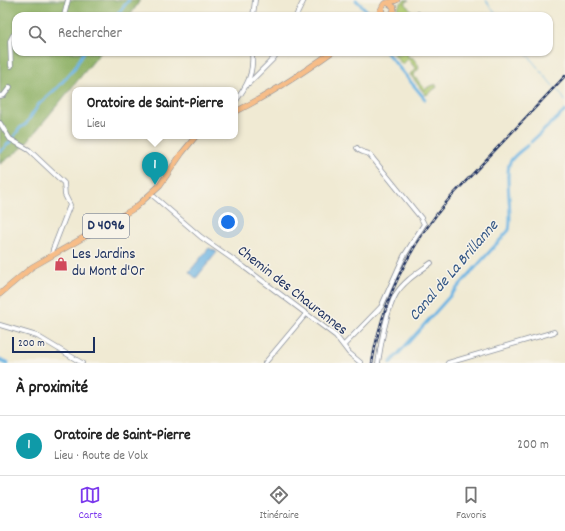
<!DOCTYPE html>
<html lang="fr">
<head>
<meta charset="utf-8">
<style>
	:root { --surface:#fff; --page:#f6f6f6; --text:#222; --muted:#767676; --line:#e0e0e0; --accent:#7c3aed }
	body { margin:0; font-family:Dekko,sans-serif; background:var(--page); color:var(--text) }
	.scale { position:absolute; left:12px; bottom:10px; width:83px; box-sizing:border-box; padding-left:4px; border:2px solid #1b2f5e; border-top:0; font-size:11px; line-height:14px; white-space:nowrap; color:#1b2f5e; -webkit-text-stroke:3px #f7f3e8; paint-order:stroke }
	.you { position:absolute; left:228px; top:222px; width:14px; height:14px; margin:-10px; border:3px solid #fff; border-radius:50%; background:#1a73e8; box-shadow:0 0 0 6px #1a73e833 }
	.badge { display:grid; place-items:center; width:26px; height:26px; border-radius:50%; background:var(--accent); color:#fff; font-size:13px; font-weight:700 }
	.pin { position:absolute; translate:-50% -33px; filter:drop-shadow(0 1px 2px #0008) }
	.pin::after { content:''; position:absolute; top:21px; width:14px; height:12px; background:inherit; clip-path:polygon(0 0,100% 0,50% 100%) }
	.popup { position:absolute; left:72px; top:87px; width:166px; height:52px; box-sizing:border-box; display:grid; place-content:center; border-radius:8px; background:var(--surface); filter:drop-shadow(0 1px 3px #0005); font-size:13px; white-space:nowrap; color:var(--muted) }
	.popup b { font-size:15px; color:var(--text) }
	.popup::after { content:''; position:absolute; left:50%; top:100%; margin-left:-8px; border:8px solid transparent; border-top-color:var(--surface) }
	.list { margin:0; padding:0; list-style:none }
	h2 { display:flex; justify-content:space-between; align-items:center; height:52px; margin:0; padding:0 16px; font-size:17px }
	h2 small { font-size:13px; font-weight:400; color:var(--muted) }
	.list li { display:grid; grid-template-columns:26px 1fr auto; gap:12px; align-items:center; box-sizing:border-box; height:60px; padding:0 16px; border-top:1px solid var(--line) }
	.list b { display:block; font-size:15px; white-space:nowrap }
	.list p { margin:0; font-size:13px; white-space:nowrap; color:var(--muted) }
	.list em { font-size:13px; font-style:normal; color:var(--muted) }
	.icon { flex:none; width:22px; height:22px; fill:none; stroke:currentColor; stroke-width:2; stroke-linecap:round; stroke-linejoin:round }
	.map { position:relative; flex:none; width:565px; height:363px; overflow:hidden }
	.search { position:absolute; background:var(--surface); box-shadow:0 1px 3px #0004; left:12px; right:12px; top:12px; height:44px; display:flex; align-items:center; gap:10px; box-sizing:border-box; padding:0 14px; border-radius:12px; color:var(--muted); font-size:15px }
	.sheet { height:112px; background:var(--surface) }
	nav { display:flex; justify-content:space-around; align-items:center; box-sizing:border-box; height:56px; border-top:1px solid var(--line); background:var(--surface); font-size:11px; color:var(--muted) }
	nav a { display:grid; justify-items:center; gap:2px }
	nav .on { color:var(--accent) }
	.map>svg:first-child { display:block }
	.green { fill:#b2cd73; stroke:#667e68 }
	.forest { fill:#8db065; stroke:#547062 }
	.water { fill:#6cb4e3; stroke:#4472a0 }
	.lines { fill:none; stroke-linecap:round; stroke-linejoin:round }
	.stream { stroke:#6cb4e3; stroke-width:1 }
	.canal { stroke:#6cb4e3; stroke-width:3 }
	.river { stroke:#6cb4e3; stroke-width:5 }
	.minor-casing { stroke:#868c98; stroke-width:5.5 }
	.major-casing { stroke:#868c98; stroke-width:6 }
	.minor { stroke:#fff; stroke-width:4 }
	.major { stroke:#f7bd88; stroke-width:5 }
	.rail-casing { stroke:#1b2f5e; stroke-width:2.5 }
	.rail { stroke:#f7f3e8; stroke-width:1; stroke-dasharray:3; stroke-linecap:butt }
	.labels { text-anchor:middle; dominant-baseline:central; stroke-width:3; stroke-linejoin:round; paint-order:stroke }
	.shield { fill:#f7f3e8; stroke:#5d6a87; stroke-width:1 }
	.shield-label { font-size:14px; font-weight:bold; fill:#1b2f5e }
	.poi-label { font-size:15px; fill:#1b2f5e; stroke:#f7f3e8; text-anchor:start }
	.street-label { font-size:15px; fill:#1b2f5e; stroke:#f7f3e8 }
	.water-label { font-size:16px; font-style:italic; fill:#335786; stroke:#f7f3e8 }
</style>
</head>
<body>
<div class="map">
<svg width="565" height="363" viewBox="0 0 565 363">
	<rect width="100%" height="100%" fill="#f7f3e8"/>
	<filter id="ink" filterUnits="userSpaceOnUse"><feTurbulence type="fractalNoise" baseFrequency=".025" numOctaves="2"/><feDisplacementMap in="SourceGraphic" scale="8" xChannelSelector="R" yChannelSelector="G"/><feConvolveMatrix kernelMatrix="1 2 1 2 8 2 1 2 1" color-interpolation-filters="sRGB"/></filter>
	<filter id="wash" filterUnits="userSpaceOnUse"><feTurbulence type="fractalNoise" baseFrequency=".012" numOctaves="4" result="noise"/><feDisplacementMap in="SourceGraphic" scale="16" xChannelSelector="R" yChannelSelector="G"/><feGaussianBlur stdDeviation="0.9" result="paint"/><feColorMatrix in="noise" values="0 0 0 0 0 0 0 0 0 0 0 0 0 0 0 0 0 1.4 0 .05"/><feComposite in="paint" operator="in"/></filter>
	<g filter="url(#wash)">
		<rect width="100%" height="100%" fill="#f0ead3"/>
		<!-- green -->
		<g class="green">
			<path d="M405 0H409L405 3 414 14 412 16H398C395 9 399 4 405 0Z"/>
			<polygon points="392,52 397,54 409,52 407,54 409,58 412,57 419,66 418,67 419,69 415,72 414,76 425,89 432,85 433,86 435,84 437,87 426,95 410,74 416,69 408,59 402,64"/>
		</g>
		<!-- forest -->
		<polygon class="forest" points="0,0 140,0 130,16 16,16 16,52 101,52 22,148 0,164"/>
		<!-- water -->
		<polygon class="water" points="209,248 217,252 196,278 189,272"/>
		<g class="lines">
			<!-- stream -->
			<g class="stream">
				<polyline points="486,0 497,16"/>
				<polyline points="525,52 553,86"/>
				<polyline points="556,88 561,94 565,101"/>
			</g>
			<!-- canal -->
			<g class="canal">
				<polyline points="356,0 371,15"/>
				<polyline points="116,16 129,0"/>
				<polyline points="386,52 425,99"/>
				<polyline points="531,142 565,111"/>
				<polyline points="0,152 10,142 20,128 26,124 39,104 57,88 74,69 84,52"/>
				<path d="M390 363 509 230C513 213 504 174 510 162 514 155 522 150 528 145"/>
			</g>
			<!-- river -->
			<polyline class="river" points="0,360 7,363"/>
		</g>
	</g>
	<g filter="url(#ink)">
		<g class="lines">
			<!-- minor casing -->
			<g class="minor-casing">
				<g id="minor">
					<polyline points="64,16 68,0"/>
					<polyline points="253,16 255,0"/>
					<polyline points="296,16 304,0"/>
					<polyline points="415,16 418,14"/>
					<polyline points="11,66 10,41 13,35 16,34"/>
					<polyline points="249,83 273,59 278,52"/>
					<polyline points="0,96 4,95 10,87"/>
					<path d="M235 102C247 86 254 74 252 52"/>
					<polyline points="0,123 10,139 29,150 64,183 65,195 70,205 53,249 52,255"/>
					<polyline points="151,194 201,237 244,267 336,336 349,353 361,363"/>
					<polyline points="0,325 37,336 82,363"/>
					<path d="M344 345 381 307 404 256 424 224 421 218 370 155C366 151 361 154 357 148"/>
					<polyline points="265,363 306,314"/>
					<path d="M378 363C381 344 386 311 396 294 404 281 419 272 431 263"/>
					<polyline points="448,363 554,332"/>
				</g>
			</g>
			<!-- major casing -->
			<g class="major-casing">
				<g id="major">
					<polyline points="382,11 383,14 387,16 393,13 394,7 388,3"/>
					<path d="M377 16C381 12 382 6 384 4 387 2 394 2 397 0"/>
					<path d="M235 112C269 95 301 74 332 52"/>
					<polyline points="0,294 32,267 135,208 160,185 182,153 196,136"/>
				</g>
			</g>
			<!-- minor -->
			<use href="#minor" class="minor"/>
			<!-- major -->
			<use href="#major" class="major"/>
			<!-- rail casing -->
			<g class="rail-casing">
				<path id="rail" d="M372 363C382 302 409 246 449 199L565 76"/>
			</g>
			<!-- rail -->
			<use href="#rail" class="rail"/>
		</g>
	</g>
	<!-- icons -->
	<defs>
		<g id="shop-bare" transform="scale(1.08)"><path d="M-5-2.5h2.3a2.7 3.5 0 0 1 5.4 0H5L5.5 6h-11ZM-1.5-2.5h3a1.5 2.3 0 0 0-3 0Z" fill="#d1495b" stroke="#f7f3e8" stroke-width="2.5" paint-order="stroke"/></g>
	</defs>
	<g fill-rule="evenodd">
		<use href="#shop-bare" x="61" y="264"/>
	</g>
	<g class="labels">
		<!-- shield labels -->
		<rect class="shield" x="83" y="214" width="46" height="24" rx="3"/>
		<g class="shield-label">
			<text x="106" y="226">D 4096</text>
		</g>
		<!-- poi labels -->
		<g class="poi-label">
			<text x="72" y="255">Les Jardins<tspan x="72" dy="17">du Mont d'Or</tspan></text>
		</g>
		<!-- street labels -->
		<g class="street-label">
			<text transform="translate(292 291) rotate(38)">Chemin des Chaurannes</text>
		</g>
		<!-- water labels -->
		<g class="water-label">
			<text transform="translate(454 271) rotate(-49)">Canal de La Brillanne</text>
		</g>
	</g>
</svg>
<div class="scale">200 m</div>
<div class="you"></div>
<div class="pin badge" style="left:155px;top:185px;background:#0f9aa8">1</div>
<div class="popup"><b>Oratoire de Saint-Pierre</b>Lieu</div>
<div class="search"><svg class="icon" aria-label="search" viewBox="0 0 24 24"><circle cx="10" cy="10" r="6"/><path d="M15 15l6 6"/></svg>Rechercher</div>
</div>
<section class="sheet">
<h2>À proximité<small></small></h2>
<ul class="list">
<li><span class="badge" style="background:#0f9aa8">1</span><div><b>Oratoire de Saint-Pierre</b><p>Lieu · Route de Volx</p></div><em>200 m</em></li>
</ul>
</section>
<nav>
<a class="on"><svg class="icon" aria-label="map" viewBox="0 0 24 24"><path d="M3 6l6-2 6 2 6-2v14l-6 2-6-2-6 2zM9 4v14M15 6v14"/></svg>Carte</a>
<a><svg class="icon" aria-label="directions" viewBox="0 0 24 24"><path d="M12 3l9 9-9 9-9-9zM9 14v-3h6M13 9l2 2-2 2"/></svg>Itinéraire</a>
<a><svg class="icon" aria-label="saved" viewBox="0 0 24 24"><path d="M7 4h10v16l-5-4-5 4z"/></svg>Favoris</a>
</nav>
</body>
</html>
